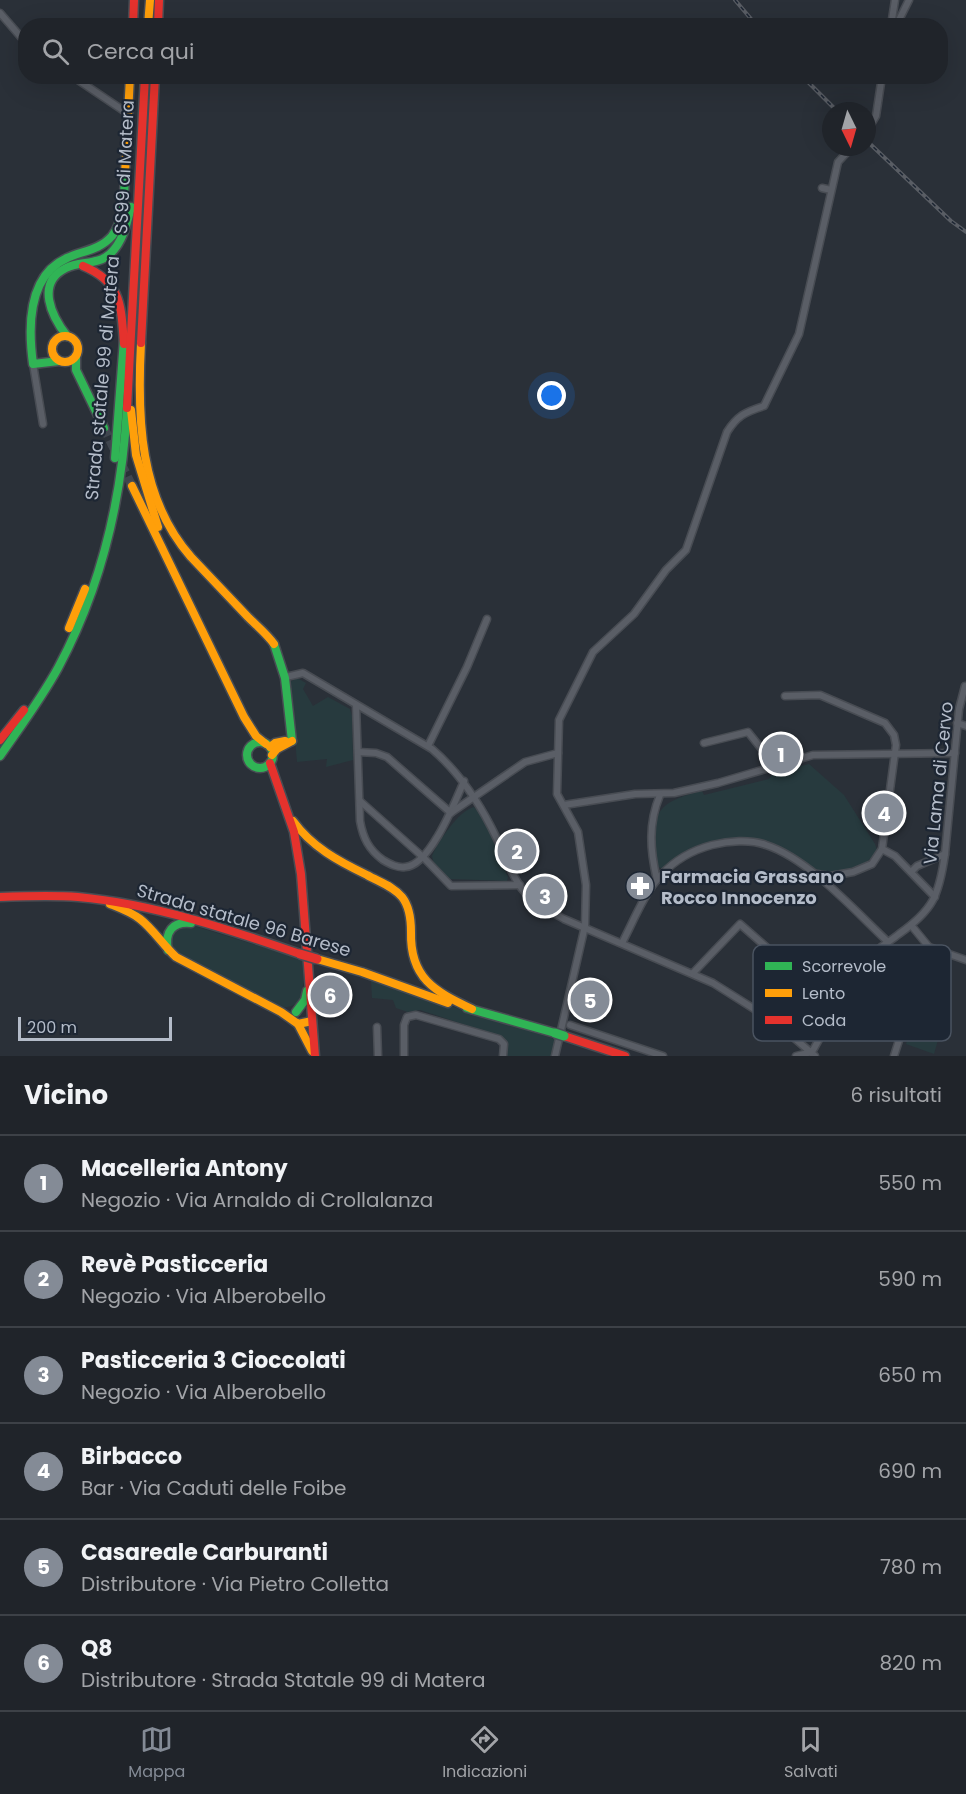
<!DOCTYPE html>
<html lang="it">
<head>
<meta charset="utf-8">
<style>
	:root { --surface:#20242a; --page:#282c32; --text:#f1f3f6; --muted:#a2a4a8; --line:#3d4147; --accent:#848b96 }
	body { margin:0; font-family:Poppins,sans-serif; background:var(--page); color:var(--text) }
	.compass { position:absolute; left:822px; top:102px; width:54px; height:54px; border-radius:50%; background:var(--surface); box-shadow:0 6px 24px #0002; rotate:175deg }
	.scale { position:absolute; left:18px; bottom:15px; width:154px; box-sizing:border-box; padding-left:6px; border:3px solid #b4bcc9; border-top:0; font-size:16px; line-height:21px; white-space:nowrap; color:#b4bcc9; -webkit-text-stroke:4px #1d2633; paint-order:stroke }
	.you { position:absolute; left:552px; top:396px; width:21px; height:21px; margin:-15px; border:4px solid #fff; border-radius:50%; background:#1a73e8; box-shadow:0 0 0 9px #1a73e833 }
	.badge { display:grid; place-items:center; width:39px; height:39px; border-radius:50%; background:var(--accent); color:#fff; font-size:20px; font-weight:700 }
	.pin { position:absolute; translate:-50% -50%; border:3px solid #fff; box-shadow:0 2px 6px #0006 }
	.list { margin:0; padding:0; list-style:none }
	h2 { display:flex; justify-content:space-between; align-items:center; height:78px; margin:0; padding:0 24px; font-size:26px }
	h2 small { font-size:20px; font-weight:400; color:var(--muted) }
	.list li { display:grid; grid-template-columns:39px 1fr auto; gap:18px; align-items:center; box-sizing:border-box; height:96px; padding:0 24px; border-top:2px solid var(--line) }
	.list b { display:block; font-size:22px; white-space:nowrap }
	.list p { margin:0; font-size:20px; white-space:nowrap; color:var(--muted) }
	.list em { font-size:20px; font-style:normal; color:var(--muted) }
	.icon { flex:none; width:33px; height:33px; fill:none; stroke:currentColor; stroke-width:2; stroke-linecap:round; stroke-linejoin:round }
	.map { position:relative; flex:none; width:966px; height:1056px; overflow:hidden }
	.search { position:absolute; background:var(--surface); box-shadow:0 6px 24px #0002; left:18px; right:18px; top:18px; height:66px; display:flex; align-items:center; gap:15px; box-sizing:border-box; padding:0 21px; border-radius:24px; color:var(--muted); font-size:22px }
	.sheet { height:654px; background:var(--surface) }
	nav { display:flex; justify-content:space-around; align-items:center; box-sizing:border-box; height:84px; border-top:2px solid var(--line); background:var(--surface); font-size:16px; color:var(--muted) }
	nav a { display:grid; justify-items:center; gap:3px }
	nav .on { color:var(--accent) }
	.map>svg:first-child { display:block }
	.green { fill:#273a3e }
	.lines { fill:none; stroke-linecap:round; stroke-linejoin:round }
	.primary-tunnel { stroke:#3f454e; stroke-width:9; stroke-dasharray:9 4.5; stroke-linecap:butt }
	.street-casing { stroke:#484c53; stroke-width:9 }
	.fast-casing { stroke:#484c53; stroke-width:11 }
	.slow-casing { stroke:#484c53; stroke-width:11 }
	.jam-casing { stroke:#484c53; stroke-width:11 }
	.street { stroke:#5a5e66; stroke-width:6 }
	.fast { stroke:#30b455; stroke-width:8 }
	.slow { stroke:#ff9f0a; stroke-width:8 }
	.jam { stroke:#e5322d; stroke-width:8 }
	.rail-casing { stroke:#595d64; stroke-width:4 }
	.rail { stroke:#1d2633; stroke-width:1.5; stroke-dasharray:4.5; stroke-linecap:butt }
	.fast-bridge-casing { stroke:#484c55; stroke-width:12; stroke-linecap:butt }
	.jam-bridge-casing { stroke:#484c55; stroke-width:12; stroke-linecap:butt }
	.fast-bridge { stroke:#30b455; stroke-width:9 }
	.jam-bridge { stroke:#e5322d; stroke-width:9 }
	.labels { text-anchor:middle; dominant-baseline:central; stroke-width:4.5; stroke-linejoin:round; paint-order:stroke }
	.street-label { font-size:18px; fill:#b4bcc9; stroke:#1d2633 }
	.poi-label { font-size:18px; font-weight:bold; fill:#b4bcc9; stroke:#1d2633; text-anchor:start }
	.key { fill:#1d2633; stroke:#4a5360; stroke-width:1.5 }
	.key-label { font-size:16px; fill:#b4bcc9 }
</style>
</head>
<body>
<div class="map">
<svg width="966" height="1056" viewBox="0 0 966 1056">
	<rect width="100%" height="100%" fill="#2a3038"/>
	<!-- green -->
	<g class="green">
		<polygon points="297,678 306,683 303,689 313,706 328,697 350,709 352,716 353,760 326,767 327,759 297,762 290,682"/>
		<path d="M809 764 844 795 875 844 877 850C870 861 861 868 848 871 810 880 799 852 764 842 727 831 690 845 662 869L657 866C652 818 650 803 702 791L704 795 769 779 773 773Z"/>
		<path d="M474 807C487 818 500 861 508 877L507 881 450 879 434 864 432 856C438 842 459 810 474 807Z"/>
		<path d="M188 924 302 959C304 980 308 1011 279 1007L174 953 170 948V935L178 926Z"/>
		<polygon points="371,981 555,1039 551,1056 507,1056 506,1040 496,1035 420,1010 408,1012 396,1008 393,1000 372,998"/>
		<polygon points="911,1030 938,1040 934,1054 906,1044"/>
	</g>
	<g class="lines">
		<!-- primary-tunnel -->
		<polyline class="primary-tunnel" points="104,428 132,486"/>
		<!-- street casing -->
		<g class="street-casing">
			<g id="street">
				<polyline points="0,13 26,43"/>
				<polyline points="891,26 895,0"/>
				<polyline points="896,26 909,0"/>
				<polyline points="72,76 127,113"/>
				<polyline points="867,131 876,116 882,76"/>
				<polyline points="822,188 831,190"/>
				<polyline points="33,364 43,424"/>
				<path d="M286 677 303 673 432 749C461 774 481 805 497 839 505 856 511 874 522 889 533 903 549 910 564 919L713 983 778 1024 815 1056"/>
				<polyline points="785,696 820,695 885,723 894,735 896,745 882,849 872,864 853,872 830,876 817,874"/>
				<path d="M356 705 360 821C363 838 369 850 383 860 390 864 397 868 405 867 430 866 455 802 464 781"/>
				<polyline points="957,723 966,726"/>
				<polyline points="704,743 748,732 764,752 768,768"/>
				<polyline points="428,746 467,667 487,619"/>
				<polyline points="358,752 376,753 387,757 451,813"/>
				<polyline points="360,801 424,858 451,886 520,885"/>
				<polyline points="564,805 635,794 674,793 718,783 813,755 955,753"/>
				<polyline points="452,812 525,762 558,753"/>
				<polyline points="882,849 895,856 935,897"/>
				<polyline points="911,872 917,866 945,854"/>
				<path d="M657 880C650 850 648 824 660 795"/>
				<polyline points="911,925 929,947 966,960"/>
				<path d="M622 943C633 922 645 892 661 875 674 861 693 850 712 845 728 841 750 839 766 845 809 859 855 911 888 942"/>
				<polyline points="693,973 740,924 836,1008"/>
				<polyline points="570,1025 663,1056"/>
				<polyline points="377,1027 378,1056"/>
				<path d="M812 1052C828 1024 848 981 870 957 878 948 889 942 899 934 933 910 939 896 945 854L959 709 965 686"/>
				<polyline points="404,1056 404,1025 407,1017 416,1015 499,1039 504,1044 503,1056"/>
				<path d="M555 1056 585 926 586 885 578 832 557 794 559 720 593 652 634 614 666 570 686 550 727 432C737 416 745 412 764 406L799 334 838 162 852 147"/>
				<polyline points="796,1056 812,1052"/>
				<polyline points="894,1056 929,947"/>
			</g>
		</g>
		<!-- fast casing -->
		<g class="fast-casing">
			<g id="fast">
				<path d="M67 336C52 317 35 283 66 268 80 261 98 265 110 254 123 242 127 223 131 207"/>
				<polyline points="76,357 76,370 104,428"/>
				<path d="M59 361 33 364C28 327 27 276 67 258 82 251 100 250 112 236 125 219 124 194 125 174"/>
				<polyline points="115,458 124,339"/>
				<polyline points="274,644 285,678 292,741"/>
				<circle cx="260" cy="755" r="13"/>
				<path d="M0 756C20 727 41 699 58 668 101 588 122 498 127 408"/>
				<path d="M168 950C164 932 173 921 191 923"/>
				<polyline points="467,1008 555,1033"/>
				<polyline points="296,1012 305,1000 307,991"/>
			</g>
		</g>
		<!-- slow casing -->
		<g class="slow-casing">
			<g id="slow">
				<polyline points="148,26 150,0"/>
				<polyline points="125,174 130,76"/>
				<circle cx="65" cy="349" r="13"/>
				<path d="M141 343C137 417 139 498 191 557 210 577 229 597 248 617 257 626 267 634 274 644"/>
				<polyline points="131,410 136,455 158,527"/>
				<polyline points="132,486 244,717 256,736 266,744"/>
				<polyline points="69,628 85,589"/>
				<polyline points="270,747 275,743 285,741"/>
				<polyline points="272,755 277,749 292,741"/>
				<path d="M293 821C312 847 338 861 367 875 379 882 393 886 402 897 410 907 411 920 411 932 410 978 434 991 472 1009"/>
				<path d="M110 904C120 908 131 912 140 919 153 929 163 945 176 957L281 1012 298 1024 312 1021"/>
				<polyline points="317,959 362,972 448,1003"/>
				<polyline points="298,1024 312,1051"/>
			</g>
		</g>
		<!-- jam casing -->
		<g class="jam-casing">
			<g id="jam">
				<polyline points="133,26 134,0"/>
				<polyline points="158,26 159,0"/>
				<path d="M83 266C122 282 121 306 124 344"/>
				<polyline points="141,343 155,76"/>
				<polyline points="127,408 145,76"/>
				<polyline points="0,740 24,710"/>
				<polyline points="270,763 294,832 301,874 315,1056"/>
				<path d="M0 897C26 896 52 895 78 897 154 904 228 929 300 954"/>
				<polyline points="564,1036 625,1056"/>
			</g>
		</g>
		<!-- street -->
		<use href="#street" class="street"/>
		<!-- fast -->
		<use href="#fast" class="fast"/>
		<!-- slow -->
		<use href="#slow" class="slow"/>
		<!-- jam -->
		<use href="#jam" class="jam"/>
		<!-- rail casing -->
		<g class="rail-casing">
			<g id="rail">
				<polyline points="735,0 757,26"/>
				<polyline points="802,76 837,111"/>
				<polyline points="867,141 951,221 966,232"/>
			</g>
		</g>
		<!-- rail -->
		<use href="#rail" class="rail"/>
		<!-- fast-bridge casing -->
		<g class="fast-bridge-casing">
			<polyline id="fast-bridge" points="555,1033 564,1036"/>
		</g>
		<!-- jam-bridge casing -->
		<g class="jam-bridge-casing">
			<polyline id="jam-bridge" points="300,954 317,959"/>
		</g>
		<!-- fast-bridge -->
		<use href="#fast-bridge" class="fast-bridge"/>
		<!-- jam-bridge -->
		<use href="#jam-bridge" class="jam-bridge"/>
	</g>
	<!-- icons -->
	<defs>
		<g id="pharmacy-disc" transform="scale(1.5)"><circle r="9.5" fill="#848b96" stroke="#1d2633"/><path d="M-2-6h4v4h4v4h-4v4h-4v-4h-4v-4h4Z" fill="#fff"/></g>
	</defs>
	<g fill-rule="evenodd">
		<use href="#pharmacy-disc" x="640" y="886"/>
	</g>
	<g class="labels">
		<!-- street labels -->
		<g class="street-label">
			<text transform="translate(124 167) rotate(-87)">SS99 di Matera</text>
			<text transform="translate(102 378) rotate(-85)">Strada statale 99 di Matera</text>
			<text transform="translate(938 783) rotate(-84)">Via Lama di Cervo</text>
			<text transform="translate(244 920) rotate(16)">Strada statale 96 Barese</text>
		</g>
		<!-- poi labels -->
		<g class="poi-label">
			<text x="661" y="876">Farmacia Grassano<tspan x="661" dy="21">Rocco Innocenzo</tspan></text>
		</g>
	</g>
	<!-- legend -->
	<rect x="753" y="945" width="198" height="96" rx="9" class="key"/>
	<rect x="765" y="962" width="27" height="8" fill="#30b455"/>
	<rect x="765" y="989" width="27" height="8" fill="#ff9f0a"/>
	<rect x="765" y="1016" width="27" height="8" fill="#e5322d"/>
	<g class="key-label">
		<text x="802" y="972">Scorrevole</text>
		<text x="802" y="999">Lento</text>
		<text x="802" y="1026">Coda</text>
	</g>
</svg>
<svg class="compass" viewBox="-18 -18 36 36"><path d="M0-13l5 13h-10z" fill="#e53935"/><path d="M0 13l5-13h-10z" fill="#a2a4a8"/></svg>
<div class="scale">200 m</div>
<div class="you"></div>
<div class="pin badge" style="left:781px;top:754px">1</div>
<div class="pin badge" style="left:517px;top:851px">2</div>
<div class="pin badge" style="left:545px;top:896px">3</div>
<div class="pin badge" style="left:884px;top:813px">4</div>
<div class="pin badge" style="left:590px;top:1000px">5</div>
<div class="pin badge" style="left:330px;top:995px">6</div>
<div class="search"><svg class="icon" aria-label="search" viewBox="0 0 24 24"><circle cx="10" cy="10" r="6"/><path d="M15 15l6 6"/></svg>Cerca qui</div>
</div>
<section class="sheet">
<h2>Vicino<small>6 risultati</small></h2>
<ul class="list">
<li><span class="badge">1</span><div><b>Macelleria Antony</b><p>Negozio · Via Arnaldo di Crollalanza</p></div><em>550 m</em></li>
<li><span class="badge">2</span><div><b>Revè Pasticceria</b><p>Negozio · Via Alberobello</p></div><em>590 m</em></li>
<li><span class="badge">3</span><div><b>Pasticceria 3 Cioccolati</b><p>Negozio · Via Alberobello</p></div><em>650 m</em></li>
<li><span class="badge">4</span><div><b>Birbacco</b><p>Bar · Via Caduti delle Foibe</p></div><em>690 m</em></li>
<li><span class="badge">5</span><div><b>Casareale Carburanti</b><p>Distributore · Via Pietro Colletta</p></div><em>780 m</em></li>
<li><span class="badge">6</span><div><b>Q8</b><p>Distributore · Strada Statale 99 di Matera</p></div><em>820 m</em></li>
</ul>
</section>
<nav>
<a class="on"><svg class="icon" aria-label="map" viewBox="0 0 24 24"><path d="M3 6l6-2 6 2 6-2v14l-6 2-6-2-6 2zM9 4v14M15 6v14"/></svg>Mappa</a>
<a><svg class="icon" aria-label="directions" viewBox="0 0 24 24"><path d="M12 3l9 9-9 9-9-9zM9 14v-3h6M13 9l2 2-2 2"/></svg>Indicazioni</a>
<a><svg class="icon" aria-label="saved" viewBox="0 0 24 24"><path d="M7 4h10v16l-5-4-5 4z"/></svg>Salvati</a>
</nav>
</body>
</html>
